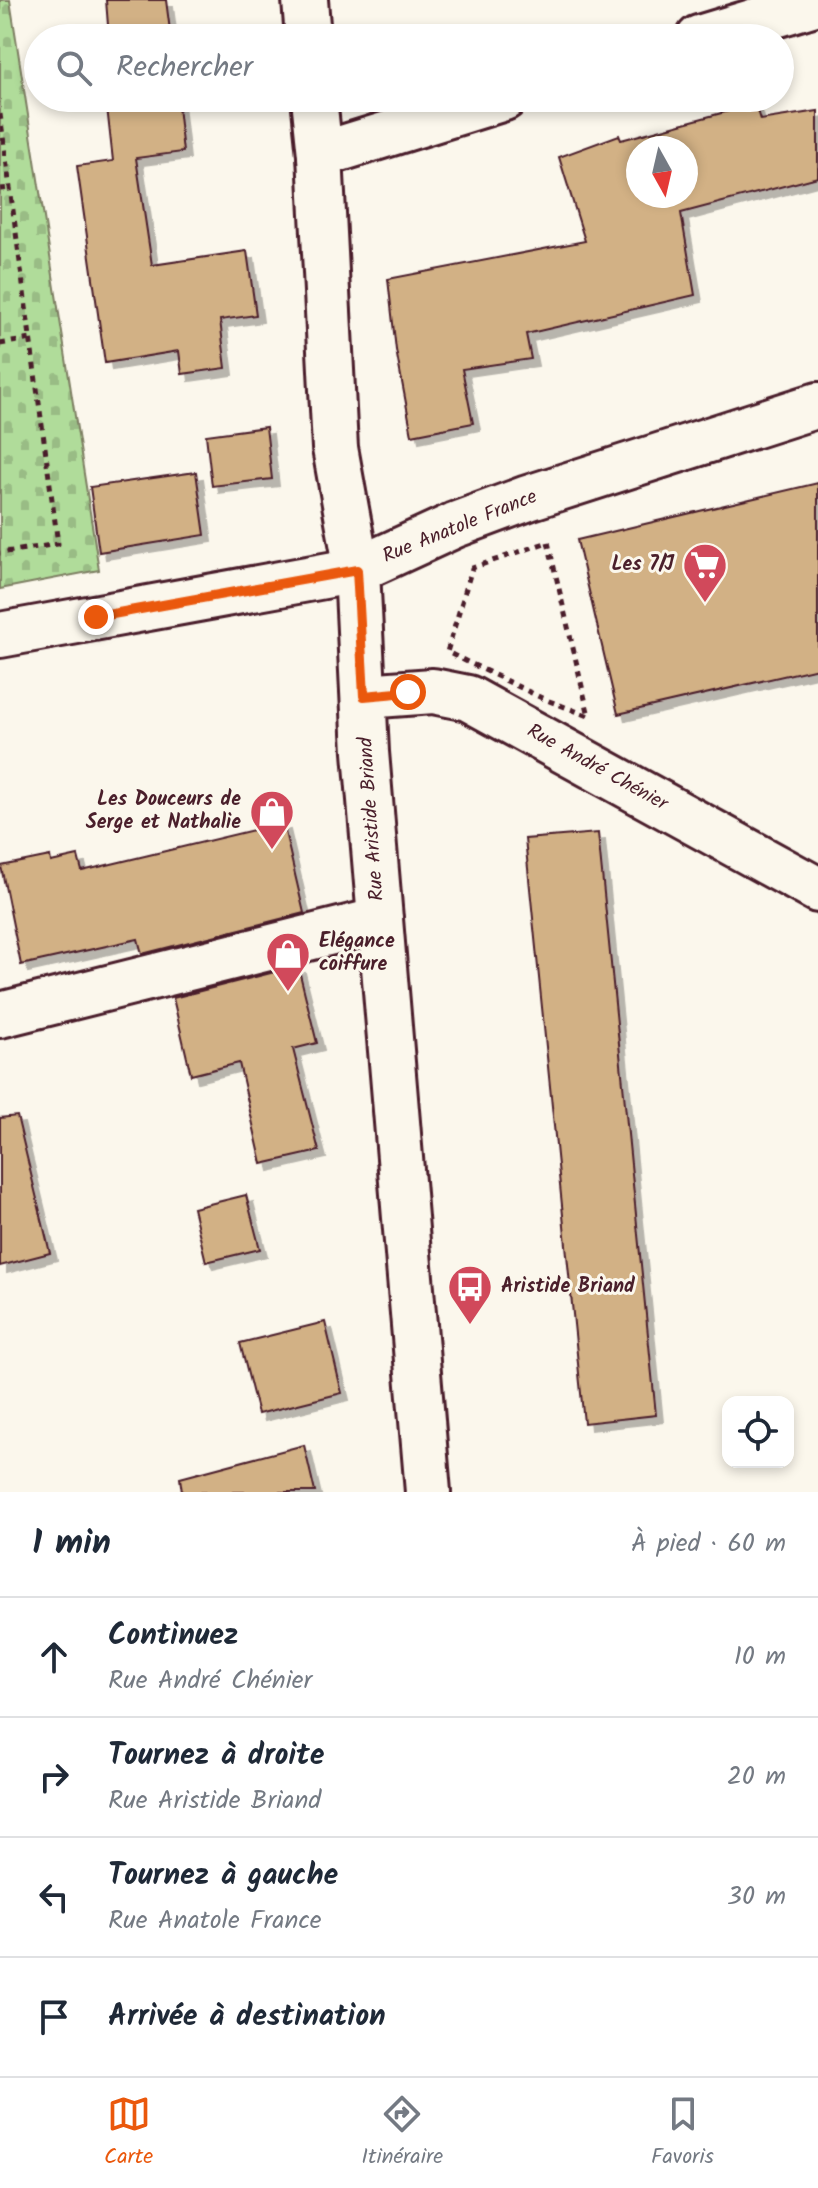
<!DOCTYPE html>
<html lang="fr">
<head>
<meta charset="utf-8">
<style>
	:root { --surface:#fff; --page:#f2f2f3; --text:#1f2937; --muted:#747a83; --line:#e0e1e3; --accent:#ea580c }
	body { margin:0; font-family:Kalam,sans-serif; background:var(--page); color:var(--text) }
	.controls { position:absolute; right:24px; bottom:24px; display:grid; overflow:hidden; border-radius:16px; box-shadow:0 4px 12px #0003 }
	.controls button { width:72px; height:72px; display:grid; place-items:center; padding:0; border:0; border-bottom:2px solid var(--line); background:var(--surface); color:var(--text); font:40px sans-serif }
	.compass { position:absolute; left:626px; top:136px; width:72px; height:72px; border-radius:50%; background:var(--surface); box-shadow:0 4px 12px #0003; rotate:172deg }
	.stop { position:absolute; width:24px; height:24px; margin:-18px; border:6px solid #ea580c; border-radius:50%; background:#fff }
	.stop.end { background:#ea580c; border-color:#fff; box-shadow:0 2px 8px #0008 }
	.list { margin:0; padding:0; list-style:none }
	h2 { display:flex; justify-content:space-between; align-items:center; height:104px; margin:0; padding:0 32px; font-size:34px }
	h2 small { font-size:26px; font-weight:400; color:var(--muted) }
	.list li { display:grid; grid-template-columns:52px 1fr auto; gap:24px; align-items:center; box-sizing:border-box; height:120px; padding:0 32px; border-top:2px solid var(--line) }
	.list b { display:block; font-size:30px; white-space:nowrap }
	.list p { margin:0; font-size:26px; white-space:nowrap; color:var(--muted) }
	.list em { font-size:26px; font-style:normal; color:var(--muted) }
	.icon { flex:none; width:44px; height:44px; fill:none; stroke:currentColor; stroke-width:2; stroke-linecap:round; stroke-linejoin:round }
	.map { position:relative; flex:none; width:818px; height:1492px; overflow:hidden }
	.search { position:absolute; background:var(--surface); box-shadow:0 4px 12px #0003; left:24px; right:24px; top:24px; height:88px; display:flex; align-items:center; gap:20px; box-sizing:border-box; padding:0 28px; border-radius:44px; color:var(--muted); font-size:30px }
	.sheet { height:584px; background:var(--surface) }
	nav { display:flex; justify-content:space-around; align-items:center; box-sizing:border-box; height:112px; border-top:2px solid var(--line); background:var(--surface); font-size:22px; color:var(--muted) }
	nav a { display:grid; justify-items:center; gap:4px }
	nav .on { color:var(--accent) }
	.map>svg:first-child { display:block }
	.cemetery { fill:url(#cemetery-stones); stroke:#7d7e62; stroke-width:2 }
	.building { fill:#d2b185; stroke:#4a1f2b; stroke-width:2; fill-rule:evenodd; filter:url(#shadow) }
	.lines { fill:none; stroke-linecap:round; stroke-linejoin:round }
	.minor-casing { stroke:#4a1f2b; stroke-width:50 }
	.path { stroke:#4a1f2b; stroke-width:5; stroke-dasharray:6 6; stroke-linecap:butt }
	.minor { stroke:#fbf7ec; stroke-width:44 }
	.route { stroke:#ea580c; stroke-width:10 }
	.labels { text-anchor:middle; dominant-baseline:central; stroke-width:6; stroke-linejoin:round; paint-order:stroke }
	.street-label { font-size:20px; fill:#4a1f2b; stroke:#fbf7ec }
	.poi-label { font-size:20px; font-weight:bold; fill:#4a1f2b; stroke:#fbf7ec; text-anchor:end }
</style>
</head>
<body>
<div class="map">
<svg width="818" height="1492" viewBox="0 0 818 1492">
	<defs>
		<pattern id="cemetery-stones" width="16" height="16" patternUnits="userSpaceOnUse" patternTransform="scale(2)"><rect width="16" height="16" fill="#b0dc9a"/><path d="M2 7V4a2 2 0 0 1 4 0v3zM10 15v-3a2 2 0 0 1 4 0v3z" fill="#99bc85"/></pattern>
		<filter id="shadow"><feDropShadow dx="7" dy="7" stdDeviation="0" flood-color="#0004"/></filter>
	</defs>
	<rect width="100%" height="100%" fill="#fbf7ec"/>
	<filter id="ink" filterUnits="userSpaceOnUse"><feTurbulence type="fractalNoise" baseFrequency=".0125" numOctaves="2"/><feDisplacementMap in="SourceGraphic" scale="16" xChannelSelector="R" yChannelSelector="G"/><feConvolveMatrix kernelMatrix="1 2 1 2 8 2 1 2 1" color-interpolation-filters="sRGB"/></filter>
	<g filter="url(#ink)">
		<!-- cemetery -->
		<polygon class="cemetery" points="0,0 10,0 99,570 0,589"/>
		<!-- building -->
		<g class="building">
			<polygon points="106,0 166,0 171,38 109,38"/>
			<polygon points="106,98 177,98 183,152 136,158 152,265 247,251 256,315 220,320 226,368 182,374 179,351 105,363 77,166 113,161"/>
			<path d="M755 104 760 120 818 111V177L681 213 695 295 526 334 531 359 462 369 473 423 412 435 396 350 388 279 585 241 559 157 619 135 621 140ZM638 148H686V196H638Z"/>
			<polygon points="266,427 272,479 212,486 206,435"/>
			<polygon points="196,472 205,535 99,552 90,487"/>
			<polygon points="818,483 818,668 618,714 577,540"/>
			<polygon points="283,823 304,913 142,954 138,939 21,965 1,866 50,856 51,862 78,856 82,871"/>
			<polygon points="598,833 656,1415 584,1423 525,839"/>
			<polygon points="298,966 317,1043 293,1049 319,1151 262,1164 239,1063 191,1075 173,998"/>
			<polygon points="17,1116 50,1253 0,1266 0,1118"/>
			<polygon points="246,1195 260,1249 206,1262 193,1208"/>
			<polygon points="325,1322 342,1393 258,1414 240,1343"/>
			<polygon points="304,1445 315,1492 182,1492 180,1478"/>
		</g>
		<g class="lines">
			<!-- minor casing -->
			<g class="minor-casing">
				<g id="minor">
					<polyline points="305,0 308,38"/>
					<polyline points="699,38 818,2"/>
					<polyline points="314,98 320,155 335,448 357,570 366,752 428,1492"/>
					<polyline points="320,155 504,98"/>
					<polyline points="0,635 357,570 455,525 528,498 818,405"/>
					<polyline points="364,696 433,691 468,698 818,890"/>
					<polyline points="0,1015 380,920"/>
				</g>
			</g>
			<!-- path -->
			<g class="path">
				<polyline points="0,114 58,544 0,553"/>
				<polyline points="0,189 10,188"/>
				<polyline points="0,344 31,339"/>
				<polygon points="548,542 589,716 544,699 447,652 472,568"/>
			</g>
			<!-- minor -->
			<use href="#minor" class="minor"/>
		</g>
	</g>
	<g class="lines" filter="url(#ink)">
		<!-- route -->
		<polyline class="route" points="96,617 357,570 364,696 408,692"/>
	</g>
	<!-- icons -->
	<defs>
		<g id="supermarket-pin" transform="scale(2.3)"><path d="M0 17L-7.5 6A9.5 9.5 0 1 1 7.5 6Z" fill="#d1495b" stroke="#fbf7ec"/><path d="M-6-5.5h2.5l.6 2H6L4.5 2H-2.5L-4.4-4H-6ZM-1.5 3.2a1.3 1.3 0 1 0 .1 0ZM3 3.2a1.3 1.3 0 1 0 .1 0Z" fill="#fff"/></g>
		<g id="shop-pin" transform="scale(2.3)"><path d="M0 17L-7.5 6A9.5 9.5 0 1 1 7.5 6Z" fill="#d1495b" stroke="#fbf7ec"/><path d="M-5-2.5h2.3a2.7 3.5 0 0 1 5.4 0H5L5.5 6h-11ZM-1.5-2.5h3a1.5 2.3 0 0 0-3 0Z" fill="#fff"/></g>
		<g id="bus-pin" transform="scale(2.3)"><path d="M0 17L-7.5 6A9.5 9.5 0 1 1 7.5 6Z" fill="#d1495b" stroke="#fbf7ec"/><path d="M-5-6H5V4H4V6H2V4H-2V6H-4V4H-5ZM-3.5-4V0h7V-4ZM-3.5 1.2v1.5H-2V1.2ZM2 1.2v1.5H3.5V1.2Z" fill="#fff"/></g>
	</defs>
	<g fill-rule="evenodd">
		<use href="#supermarket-pin" x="705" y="565"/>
		<use href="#shop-pin" x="272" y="812"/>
		<use href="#shop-pin" x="288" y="954"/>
		<use href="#bus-pin" x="470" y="1287"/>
	</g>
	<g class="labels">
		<!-- street labels -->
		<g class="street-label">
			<text transform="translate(460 527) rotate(-22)">Rue Anatole France</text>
			<text transform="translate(597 768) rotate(29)">Rue André Chénier</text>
			<text transform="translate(372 819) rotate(-94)">Rue Aristide Briand</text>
		</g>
		<!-- poi labels -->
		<g class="poi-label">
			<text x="674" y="565">Les 7/J</text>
			<text x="241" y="800">Les Douceurs de<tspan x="241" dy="23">Serge et Nathalie</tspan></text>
			<text x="319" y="942" text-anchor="start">Elégance<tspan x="319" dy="23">coiffure</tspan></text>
			<text x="501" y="1287" text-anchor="start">Aristide Briand</text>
		</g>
	</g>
</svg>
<div class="controls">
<button><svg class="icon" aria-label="locate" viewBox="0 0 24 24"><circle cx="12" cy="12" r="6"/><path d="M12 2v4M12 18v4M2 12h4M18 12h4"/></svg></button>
</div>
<svg class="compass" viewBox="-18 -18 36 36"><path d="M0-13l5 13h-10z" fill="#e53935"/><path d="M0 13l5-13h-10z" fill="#747a83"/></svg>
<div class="stop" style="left:408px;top:692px"></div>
<div class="stop end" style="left:96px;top:617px"></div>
<div class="search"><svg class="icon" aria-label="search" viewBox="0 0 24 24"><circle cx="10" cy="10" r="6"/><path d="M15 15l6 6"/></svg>Rechercher</div>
</div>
<section class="sheet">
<h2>1 min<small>À pied · 60 m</small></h2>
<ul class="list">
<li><svg class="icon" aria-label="ahead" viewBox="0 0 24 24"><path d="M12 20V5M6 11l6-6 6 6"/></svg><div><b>Continuez</b><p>Rue André Chénier</p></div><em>10 m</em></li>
<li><svg class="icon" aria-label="right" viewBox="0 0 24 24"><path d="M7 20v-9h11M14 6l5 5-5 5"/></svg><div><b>Tournez à droite</b><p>Rue Aristide Briand</p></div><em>20 m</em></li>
<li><svg class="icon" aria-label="left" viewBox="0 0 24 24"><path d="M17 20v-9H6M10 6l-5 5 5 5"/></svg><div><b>Tournez à gauche</b><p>Rue Anatole France</p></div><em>30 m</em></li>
<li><svg class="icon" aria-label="arrive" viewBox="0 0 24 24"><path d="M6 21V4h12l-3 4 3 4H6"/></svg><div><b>Arrivée à destination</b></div></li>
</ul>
</section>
<nav>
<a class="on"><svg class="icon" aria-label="map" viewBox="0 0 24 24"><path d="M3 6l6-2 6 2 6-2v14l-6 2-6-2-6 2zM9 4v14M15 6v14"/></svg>Carte</a>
<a><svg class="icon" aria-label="directions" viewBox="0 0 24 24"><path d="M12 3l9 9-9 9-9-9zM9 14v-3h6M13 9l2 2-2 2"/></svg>Itinéraire</a>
<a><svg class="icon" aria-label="saved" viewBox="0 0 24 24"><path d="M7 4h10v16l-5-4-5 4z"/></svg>Favoris</a>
</nav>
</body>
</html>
